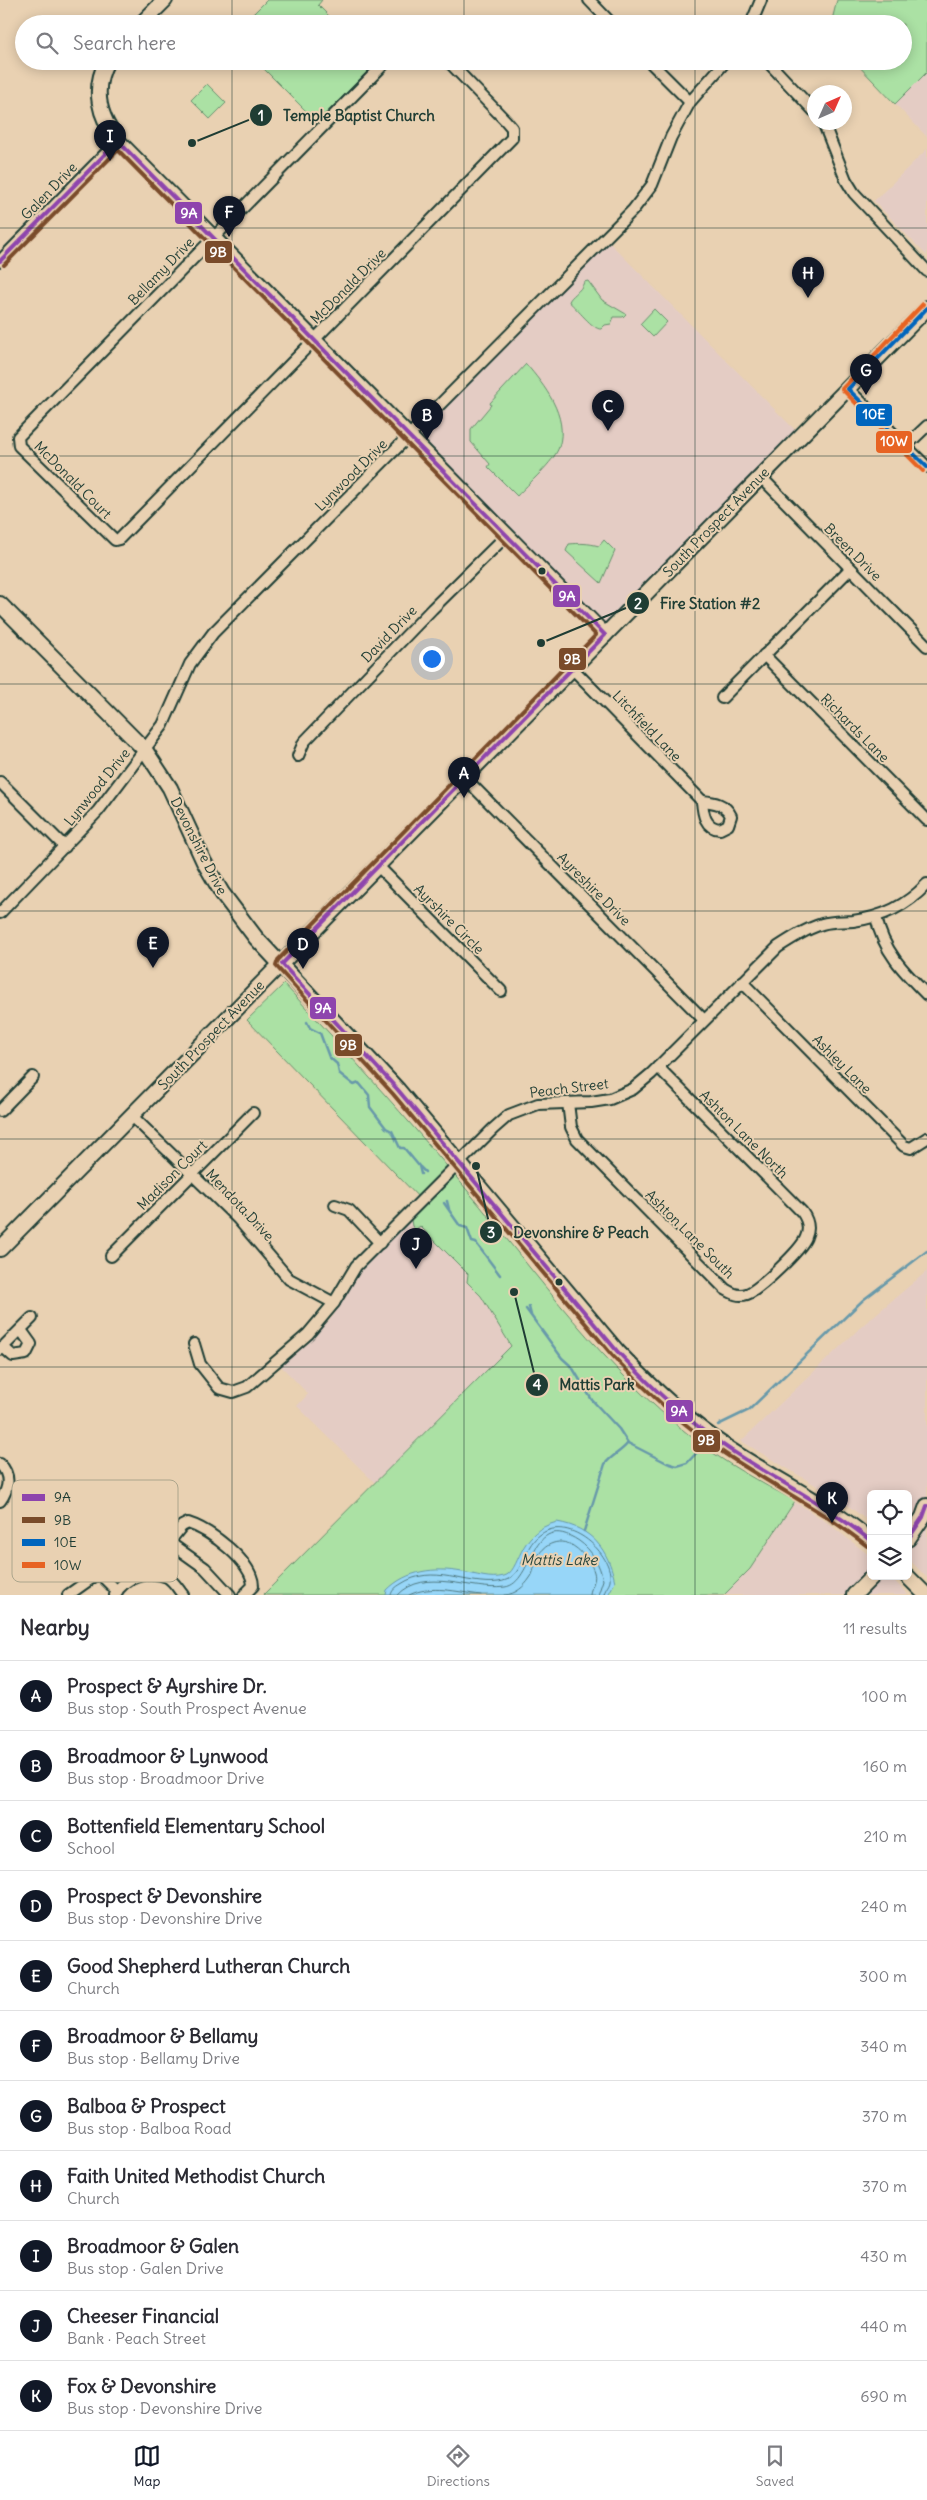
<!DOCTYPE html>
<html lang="en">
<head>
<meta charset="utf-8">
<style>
	:root { --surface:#fff; --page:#f7f7f7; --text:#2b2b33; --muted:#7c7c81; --line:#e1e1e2; --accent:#111827 }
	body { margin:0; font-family:Delius,sans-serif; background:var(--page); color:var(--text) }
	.controls { position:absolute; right:15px; bottom:15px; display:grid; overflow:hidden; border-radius:8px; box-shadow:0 2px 12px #0003 }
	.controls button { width:45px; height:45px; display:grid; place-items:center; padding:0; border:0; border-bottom:1px solid var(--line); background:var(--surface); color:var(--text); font:25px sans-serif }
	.compass { position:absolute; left:807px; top:85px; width:45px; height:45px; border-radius:50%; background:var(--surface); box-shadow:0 2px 12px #0003; rotate:45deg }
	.you { position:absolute; left:431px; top:658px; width:18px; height:18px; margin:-12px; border:4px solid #fff; border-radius:50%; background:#1a73e8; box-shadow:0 0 0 8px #1a73e833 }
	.badge { display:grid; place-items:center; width:32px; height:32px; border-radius:50%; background:var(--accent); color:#fff; font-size:16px; font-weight:700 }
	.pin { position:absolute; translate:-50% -41px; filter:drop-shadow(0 1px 2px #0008) }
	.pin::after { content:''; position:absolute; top:26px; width:18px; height:15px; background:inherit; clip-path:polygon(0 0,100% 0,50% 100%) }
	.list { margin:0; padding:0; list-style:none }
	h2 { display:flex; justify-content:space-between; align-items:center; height:65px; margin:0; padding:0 20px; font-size:21px }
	h2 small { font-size:16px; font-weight:400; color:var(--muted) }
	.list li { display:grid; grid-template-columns:32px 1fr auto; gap:15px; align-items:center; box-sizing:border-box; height:70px; padding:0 20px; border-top:1px solid var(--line) }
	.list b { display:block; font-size:19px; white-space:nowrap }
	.list p { margin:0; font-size:16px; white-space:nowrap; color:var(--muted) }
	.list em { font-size:16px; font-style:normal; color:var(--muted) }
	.icon { flex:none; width:28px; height:28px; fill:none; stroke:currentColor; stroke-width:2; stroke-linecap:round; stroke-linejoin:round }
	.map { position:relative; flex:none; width:927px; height:1595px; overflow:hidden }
	.search { position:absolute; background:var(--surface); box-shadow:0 2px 12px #0003; left:15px; right:15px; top:15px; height:55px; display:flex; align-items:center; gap:12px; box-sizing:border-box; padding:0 18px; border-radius:28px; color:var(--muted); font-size:19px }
	.sheet { height:835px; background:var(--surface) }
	nav { display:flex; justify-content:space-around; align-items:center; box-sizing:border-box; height:70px; border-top:1px solid var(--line); background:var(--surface); font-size:14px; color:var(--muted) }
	nav a { display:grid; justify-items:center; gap:2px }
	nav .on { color:var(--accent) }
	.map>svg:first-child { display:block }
	.built { fill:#e4ccc4 }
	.green { fill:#abe1a4; stroke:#658f6c }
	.water { fill:#97d6f8; stroke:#6799aa }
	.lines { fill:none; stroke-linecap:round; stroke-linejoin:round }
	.shore { stroke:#4f7a82; stroke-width:1 }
	.stream { stroke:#6799aa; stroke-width:2.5 }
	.street-casing { stroke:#1f3d34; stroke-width:14 }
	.secondary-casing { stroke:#1f3d34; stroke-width:18 }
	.street { stroke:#e9d1b2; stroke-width:10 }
	.secondary { stroke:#e9d1b2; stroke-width:14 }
	.bus-1-casing { stroke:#e9d1b2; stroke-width:8 }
	.bus-2-casing { stroke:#e9d1b2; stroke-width:8 }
	.bus-3-casing { stroke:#e9d1b2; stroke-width:8 }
	.bus-4-casing { stroke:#e9d1b2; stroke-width:8 }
	.bus-1 { stroke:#8e44ad; stroke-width:4 }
	.bus-2 { stroke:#7a4b2a; stroke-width:4 }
	.bus-3 { stroke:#0065bd; stroke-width:4 }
	.bus-4 { stroke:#e76323; stroke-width:4 }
	.grid { fill:none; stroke:#1f3d34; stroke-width:1; stroke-opacity:0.55 }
	.bus-dot { fill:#1f3d34; stroke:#e9d1b2; stroke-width:2 }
	.labels { text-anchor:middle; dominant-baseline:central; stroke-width:4; stroke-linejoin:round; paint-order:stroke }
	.street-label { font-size:14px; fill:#1f3d34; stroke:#e9d1b2 }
	.water-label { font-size:15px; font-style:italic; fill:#25453e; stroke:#e9d1b2 }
	.key { fill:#e9d1b2; stroke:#aca58c; stroke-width:1 }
	.key-label { font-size:14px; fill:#1f3d34 }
	.leader { fill:none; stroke:#1f3d34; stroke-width:2 }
	.callout-dot { fill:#1f3d34; stroke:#e9d1b2; stroke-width:2 }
	.mark-label { font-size:15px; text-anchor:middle; font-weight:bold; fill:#fff }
	.callout-label { font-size:15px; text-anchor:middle; font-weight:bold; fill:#1f3d34; stroke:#e9d1b2; stroke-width:4; stroke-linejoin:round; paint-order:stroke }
	.line-badge { stroke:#e9d1b2; stroke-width:2 }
	.badge-label { font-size:14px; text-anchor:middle; font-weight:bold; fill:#fff }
</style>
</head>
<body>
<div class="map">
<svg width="927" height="1595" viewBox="0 0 927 1595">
	<rect width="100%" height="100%" fill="#e9d1b2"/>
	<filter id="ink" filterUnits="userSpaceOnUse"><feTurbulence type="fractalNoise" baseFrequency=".02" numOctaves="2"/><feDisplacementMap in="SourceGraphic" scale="10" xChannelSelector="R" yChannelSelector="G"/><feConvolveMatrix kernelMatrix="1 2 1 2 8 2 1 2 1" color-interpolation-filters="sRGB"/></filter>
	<g filter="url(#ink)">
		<!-- built -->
		<g class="built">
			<polygon points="837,0 927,0 927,137 854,61 903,61 903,24 831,24"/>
			<polygon points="927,149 927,256 874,201"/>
			<polygon points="607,240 802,437 606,631 415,437"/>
			<polygon points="426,1205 420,1226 468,1274 467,1282 481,1296 511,1346 375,1483 297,1406 308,1394 281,1366 308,1343 333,1316 362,1269"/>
			<polygon points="927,1271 927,1578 908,1558 908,1494 871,1494 871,1523 839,1499 741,1441 863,1325"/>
			<polygon points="795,1501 824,1520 865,1552 871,1557 871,1576 890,1576 908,1595 724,1595 750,1569"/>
		</g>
		<!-- green -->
		<g class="green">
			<polygon points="267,0 322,0 318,5 337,24 243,24"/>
			<polygon points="837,0 927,0 927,72 895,104 854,61 903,61 903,24 831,24"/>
			<polygon points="256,61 375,61 376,63 317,122"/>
			<polygon points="207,84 226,103 210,119 191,100"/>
			<path d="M588 281 602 300 626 314 623 317H614L611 324 605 325 601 329C593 330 577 308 569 302 570 296 581 292 584 282Z"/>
			<polygon points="654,309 667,322 653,337 640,324"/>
			<path d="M526 364C544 385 569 416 559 447 554 462 528 484 517 496L488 467 490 464 471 442V429L491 405 490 403Z"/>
			<path d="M604 540 615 551 601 583 566 551 569 544C580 543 588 543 599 546Z"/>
			<path d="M284 984C347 1052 408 1119 467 1190 538 1276 604 1369 693 1438 724 1463 760 1482 795 1501L750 1569 724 1595H263L511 1346 481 1296 467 1282 468 1274 420 1226 415 1230 412 1226 411 1220 426 1205 247 1020Z"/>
		</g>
		<!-- water -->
		<path class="water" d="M557 1522C592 1528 608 1549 615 1582L608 1595H386L387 1590C407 1570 435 1567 462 1572 476 1574 490 1580 504 1576 521 1572 516 1532 557 1522Z"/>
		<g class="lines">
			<!-- shore -->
			<g class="shore">
				<path d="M391 1595C392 1590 396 1587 401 1584 433 1563 466 1586 498 1582 526 1579 520 1548 541 1534 569 1514 614 1554 610 1581 609 1586 604 1590 604 1595"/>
				<path d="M398 1595C425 1566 472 1592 505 1587 535 1583 529 1508 579 1541 592 1550 600 1565 603 1580L598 1595"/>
				<path d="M409 1595C432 1584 456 1592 481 1595"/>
				<path d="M505 1595C516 1594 524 1587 530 1578 534 1573 534 1566 536 1560 543 1543 561 1536 576 1548 584 1554 598 1570 594 1581 593 1586 590 1589 590 1595"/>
			</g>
			<!-- stream -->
			<g class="stream">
				<polyline points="307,1022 310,1028 320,1033 329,1057 337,1064 339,1073 354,1085 359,1083 369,1095 370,1107 386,1128 392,1131 400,1148 404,1148 419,1166 421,1174"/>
				<polyline points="420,1167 425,1172"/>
				<polyline points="447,1201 449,1209"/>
				<polyline points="444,1203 460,1226 467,1228 472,1242 476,1243 500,1275"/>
				<polyline points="529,1307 531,1315"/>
				<polyline points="526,1309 562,1358 572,1367 592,1400 619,1429 628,1443 667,1463 677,1466 687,1463 703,1446"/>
				<polyline points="718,1425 749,1410 863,1300 927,1251"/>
				<path d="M584 1531 605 1464C612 1455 621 1452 628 1443"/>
			</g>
			<!-- street casing -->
			<g class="street-casing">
				<g id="street">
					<polyline points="589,0 612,24"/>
					<polyline points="751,24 761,0"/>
					<polyline points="387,61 18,437 19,446 115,540 119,539 512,138 512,128 506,121 448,61"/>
					<polyline points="649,61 690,102"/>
					<polyline points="767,61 814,111"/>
					<polyline points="823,122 846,180 854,193 927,271"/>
					<polyline points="0,261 118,141"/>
					<polyline points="848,389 927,467"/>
					<polyline points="906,446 927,426"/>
					<polyline points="761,477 927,646"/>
					<polyline points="764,655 927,820"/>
					<polyline points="573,669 702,801"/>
					<polyline points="722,698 850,569"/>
					<polyline points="298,756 304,742 432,609 506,536"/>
					<polyline points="465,778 704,1020"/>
					<polyline points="0,782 65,847"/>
					<path d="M702 801C714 802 726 804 731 816L728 825 720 829C705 828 703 814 702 801Z"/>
					<polyline points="378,866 501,991"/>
					<polyline points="0,913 98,811 163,725 190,664 213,633 633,210 652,185 671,137 690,102 726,61"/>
					<path d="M876 917C883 951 904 972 927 995"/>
					<polyline points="742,982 904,1146 911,1148 927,1138"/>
					<path d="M568 1103 571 1127 577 1139 725 1289C732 1293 738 1297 747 1294 759 1290 802 1249 806 1237 810 1228 807 1219 802 1212L658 1067"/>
					<polyline points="0,1111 33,1077"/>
					<polyline points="132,1116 238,1219 289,1279 334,1303"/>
					<polyline points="335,1205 349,1210 380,1243"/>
					<polyline points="111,1256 253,1113"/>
					<path d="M194 1344 200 1364 219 1388 233 1392 247 1387 308 1334 334 1303 356 1266 493 1129 509 1115 538 1104 591 1102 610 1099 633 1089 651 1074 778 947C792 938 806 929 822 924 832 921 843 922 853 921 883 917 906 906 927 884"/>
					<polyline points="3,1347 13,1356 26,1354 31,1344 21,1330"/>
					<polyline points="0,1350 32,1318"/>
					<path d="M0 1464C11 1475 9 1489 0 1501"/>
					<path d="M170 1541 182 1526 188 1523C210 1530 253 1562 253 1586L244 1595"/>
					<polyline points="99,1573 117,1591"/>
					<polyline points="68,1595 99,1573 106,1554 118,1540 134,1533 156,1533 205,1568 230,1595"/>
					<path d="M115 1595C123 1577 150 1569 167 1577 174 1581 178 1589 183 1595"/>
				</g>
			</g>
			<!-- secondary casing -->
			<g class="secondary-casing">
				<g id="secondary">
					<polyline points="141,24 165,0"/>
					<path d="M107 61C92 89 99 117 118 141L605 635"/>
					<path d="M0 604 145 750 170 788 204 862 222 893 256 938 398 1090 617 1351C651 1387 688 1422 729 1449 776 1480 828 1504 871 1541"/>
					<polyline points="0,1249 927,308"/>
					<polyline points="908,1539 923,1517 927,1506"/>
					<polyline points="907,1576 926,1595"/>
					<polyline points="854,1595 873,1576"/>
				</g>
			</g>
			<!-- street -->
			<use href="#street" class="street"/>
			<!-- secondary -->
			<use href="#secondary" class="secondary"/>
			<!-- bus-1 casing -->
			<g class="bus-1-casing">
				<g id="bus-1">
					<path d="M0 261 118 141 605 635 282 964 398 1090 617 1351C651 1387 688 1422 729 1449 776 1480 827 1505 871 1541"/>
					<polyline points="908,1539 923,1517 927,1506"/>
				</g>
			</g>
			<!-- bus-2 casing -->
			<g class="bus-2-casing">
				<path id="bus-2" d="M4 265 118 150 596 635 278 960 276 966 393 1094 612 1355C646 1391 682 1425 724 1453 771 1485 822 1510 867 1546"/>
			</g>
			<!-- bus-3 casing -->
			<g class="bus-3-casing">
				<polyline id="bus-3" points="927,308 848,389 927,467"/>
			</g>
			<!-- bus-4 casing -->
			<g class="bus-4-casing">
				<polyline id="bus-4" points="923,304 842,389 923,471"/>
			</g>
			<!-- bus-1 -->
			<use href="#bus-1" class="bus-1"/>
			<!-- bus-2 -->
			<use href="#bus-2" class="bus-2"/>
			<!-- bus-3 -->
			<use href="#bus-3" class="bus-3"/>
			<!-- bus-4 -->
			<use href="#bus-4" class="bus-4"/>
		</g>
	</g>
	<!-- grid -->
	<path class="grid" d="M232 0V24M464 0V24M695 0V24M232 61V1595M464 61V1595M695 61V1595M0 228H927M0 456H927M0 684H927M0 911H927M0 1139H927M0 1367H927"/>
	<!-- markers -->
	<g class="bus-dot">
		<circle cx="542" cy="571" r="4.5"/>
		<circle cx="559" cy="1282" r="4.5"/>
	</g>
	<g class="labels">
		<!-- street labels -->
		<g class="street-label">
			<text transform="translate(49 191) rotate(-46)">Galen Drive</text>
			<text transform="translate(161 271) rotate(-46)">Bellamy Drive</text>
			<text transform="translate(348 286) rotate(-45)">McDonald Drive</text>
			<text transform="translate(351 475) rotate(-45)">Lynwood Drive</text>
			<text transform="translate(73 480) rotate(45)">McDonald Court</text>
			<text transform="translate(716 522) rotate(-46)">South Prospect Avenue</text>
			<text transform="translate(853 552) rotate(45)">Breen Drive</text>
			<text transform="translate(389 634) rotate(-46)">David Drive</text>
			<text transform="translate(647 726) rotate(46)">Litchfield Lane</text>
			<text transform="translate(855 728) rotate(45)">Richards Lane</text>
			<text transform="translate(97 787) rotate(-51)">Lynwood Drive</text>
			<text transform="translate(199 846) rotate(63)">Devonshire Drive</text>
			<text transform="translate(594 889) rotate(45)">Ayreshire Drive</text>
			<text transform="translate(449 919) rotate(45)">Ayrshire Circle</text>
			<text transform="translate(211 1035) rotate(-46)">South Prospect Avenue</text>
			<text transform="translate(842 1064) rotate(45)">Ashley Lane</text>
			<text transform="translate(569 1088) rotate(-7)">Peach Street</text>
			<text transform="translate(744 1134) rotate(45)">Ashton Lane North</text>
			<text transform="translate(172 1175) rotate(-45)">Madison Court</text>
			<text transform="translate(240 1205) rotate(47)">Mendota Drive</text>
			<text transform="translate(690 1234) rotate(45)">Ashton Lane South</text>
		</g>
		<!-- water labels -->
		<g class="water-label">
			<text x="559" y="1559">Mattis Lake</text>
		</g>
	</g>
	<!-- legend -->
	<rect x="12" y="1480" width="166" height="102" rx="8" class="key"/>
	<rect x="22" y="1494" width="23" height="7" fill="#8e44ad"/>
	<rect x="22" y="1517" width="23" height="6" fill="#7a4b2a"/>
	<rect x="22" y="1539" width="23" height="7" fill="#0065bd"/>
	<rect x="22" y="1562" width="23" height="6" fill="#e76323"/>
	<g class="key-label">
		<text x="54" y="1502">9A</text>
		<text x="54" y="1525">9B</text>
		<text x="54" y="1547">10E</text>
		<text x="54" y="1570">10W</text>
	</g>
	<!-- callouts -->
	<path class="leader" d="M192 143L261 115M541 643L638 603M476 1166L491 1232M514 1292L537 1385"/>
	<g class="callout-dot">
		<circle cx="192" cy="143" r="5"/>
		<circle cx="541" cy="643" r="5"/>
		<circle cx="476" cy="1166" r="5"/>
		<circle cx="514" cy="1292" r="5"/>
		<circle cx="261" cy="115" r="12"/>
		<circle cx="638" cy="603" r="12"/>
		<circle cx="491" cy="1232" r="12"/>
		<circle cx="537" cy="1385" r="12"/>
	</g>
	<g class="mark-label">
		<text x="261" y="121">1</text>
		<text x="638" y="609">2</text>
		<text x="491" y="1238">3</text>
		<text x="537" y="1390">4</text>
	</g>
	<g class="callout-label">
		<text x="359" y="121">Temple Baptist Church</text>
		<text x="710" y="609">Fire Station #2</text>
		<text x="581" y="1238">Devonshire &amp; Peach</text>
		<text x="597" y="1390">Mattis Park</text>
	</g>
	<g class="line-badge">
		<rect x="174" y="201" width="29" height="24" rx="5" fill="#8e44ad"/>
		<rect x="204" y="240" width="29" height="24" rx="5" fill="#7a4b2a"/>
		<rect x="855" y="403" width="38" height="24" rx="5" fill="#0065bd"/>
		<rect x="875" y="430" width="38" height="24" rx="5" fill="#e76323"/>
		<rect x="552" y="584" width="29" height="24" rx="5" fill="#8e44ad"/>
		<rect x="558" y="647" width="29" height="24" rx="5" fill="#7a4b2a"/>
		<rect x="309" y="996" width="28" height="24" rx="5" fill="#8e44ad"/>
		<rect x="334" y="1033" width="29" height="24" rx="5" fill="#7a4b2a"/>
		<rect x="665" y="1399" width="29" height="24" rx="5" fill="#8e44ad"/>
		<rect x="692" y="1429" width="29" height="24" rx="5" fill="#7a4b2a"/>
	</g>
	<g class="badge-label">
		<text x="189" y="218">9A</text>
		<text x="218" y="257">9B</text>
		<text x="874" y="419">10E</text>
		<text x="894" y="446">10W</text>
		<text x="567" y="601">9A</text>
		<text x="572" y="664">9B</text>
		<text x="323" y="1013">9A</text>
		<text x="348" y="1050">9B</text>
		<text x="679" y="1416">9A</text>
		<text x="706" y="1445">9B</text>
	</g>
</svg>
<div class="controls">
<button><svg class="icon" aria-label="locate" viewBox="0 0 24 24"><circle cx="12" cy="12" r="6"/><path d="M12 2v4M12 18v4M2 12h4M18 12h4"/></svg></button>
<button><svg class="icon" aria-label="layers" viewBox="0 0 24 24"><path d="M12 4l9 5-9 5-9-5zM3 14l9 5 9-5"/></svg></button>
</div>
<svg class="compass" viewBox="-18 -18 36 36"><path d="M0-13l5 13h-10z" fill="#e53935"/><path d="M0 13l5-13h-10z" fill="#7c7c81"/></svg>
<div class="you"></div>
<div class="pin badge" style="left:464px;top:798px">A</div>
<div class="pin badge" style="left:427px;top:440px">B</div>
<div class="pin badge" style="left:608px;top:431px">C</div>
<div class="pin badge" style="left:303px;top:969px">D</div>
<div class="pin badge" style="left:153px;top:968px">E</div>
<div class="pin badge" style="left:229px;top:237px">F</div>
<div class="pin badge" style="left:866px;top:395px">G</div>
<div class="pin badge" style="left:808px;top:298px">H</div>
<div class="pin badge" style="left:110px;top:161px">I</div>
<div class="pin badge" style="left:416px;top:1269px">J</div>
<div class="pin badge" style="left:832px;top:1523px">K</div>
<div class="search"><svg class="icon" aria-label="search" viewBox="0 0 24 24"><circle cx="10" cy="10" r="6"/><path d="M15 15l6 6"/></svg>Search here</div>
</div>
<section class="sheet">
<h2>Nearby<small>11 results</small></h2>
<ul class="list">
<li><span class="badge">A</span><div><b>Prospect &amp; Ayrshire Dr.</b><p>Bus stop · South Prospect Avenue</p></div><em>100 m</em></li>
<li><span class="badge">B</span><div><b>Broadmoor &amp; Lynwood</b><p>Bus stop · Broadmoor Drive</p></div><em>160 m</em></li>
<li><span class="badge">C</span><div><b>Bottenfield Elementary School</b><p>School</p></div><em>210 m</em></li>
<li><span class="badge">D</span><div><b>Prospect &amp; Devonshire</b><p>Bus stop · Devonshire Drive</p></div><em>240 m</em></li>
<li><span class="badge">E</span><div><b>Good Shepherd Lutheran Church</b><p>Church</p></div><em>300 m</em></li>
<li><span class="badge">F</span><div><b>Broadmoor &amp; Bellamy</b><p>Bus stop · Bellamy Drive</p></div><em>340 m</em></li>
<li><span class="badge">G</span><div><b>Balboa &amp; Prospect</b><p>Bus stop · Balboa Road</p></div><em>370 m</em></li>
<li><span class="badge">H</span><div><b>Faith United Methodist Church</b><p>Church</p></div><em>370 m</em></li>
<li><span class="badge">I</span><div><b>Broadmoor &amp; Galen</b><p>Bus stop · Galen Drive</p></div><em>430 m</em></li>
<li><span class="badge">J</span><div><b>Cheeser Financial</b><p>Bank · Peach Street</p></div><em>440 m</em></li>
<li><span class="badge">K</span><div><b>Fox &amp; Devonshire</b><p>Bus stop · Devonshire Drive</p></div><em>690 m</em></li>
</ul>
</section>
<nav>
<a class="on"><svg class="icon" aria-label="map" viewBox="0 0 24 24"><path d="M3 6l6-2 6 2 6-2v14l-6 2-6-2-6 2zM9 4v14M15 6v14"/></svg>Map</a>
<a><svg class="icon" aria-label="directions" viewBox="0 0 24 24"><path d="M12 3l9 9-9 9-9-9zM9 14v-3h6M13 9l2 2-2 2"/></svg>Directions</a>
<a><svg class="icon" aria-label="saved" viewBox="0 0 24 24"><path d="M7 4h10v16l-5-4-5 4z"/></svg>Saved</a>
</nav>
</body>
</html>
